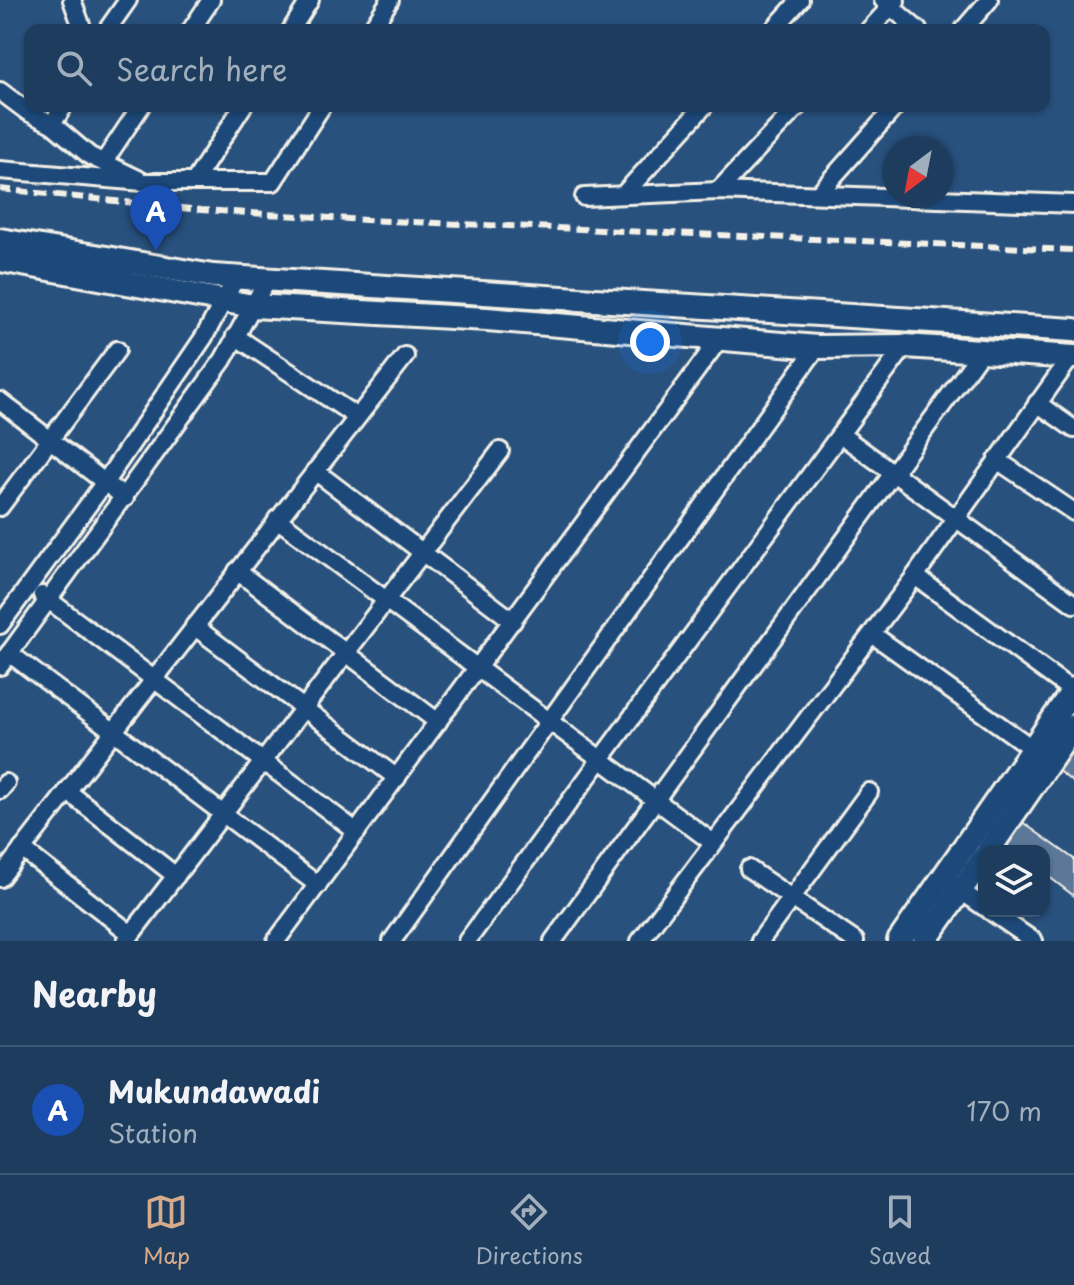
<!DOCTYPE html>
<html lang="en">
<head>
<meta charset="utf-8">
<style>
	:root { --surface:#1e3d5e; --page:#2b4867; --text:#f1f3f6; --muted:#a1aebc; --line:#3c5673; --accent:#d6ab8b }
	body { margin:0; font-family:"Playpen Sans",sans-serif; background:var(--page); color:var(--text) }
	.controls { position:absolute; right:24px; bottom:24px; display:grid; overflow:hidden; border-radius:16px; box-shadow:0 2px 6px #0004 }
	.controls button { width:72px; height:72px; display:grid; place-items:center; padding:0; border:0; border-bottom:2px solid var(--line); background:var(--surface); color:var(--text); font:40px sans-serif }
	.compass { position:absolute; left:882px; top:136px; width:72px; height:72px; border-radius:50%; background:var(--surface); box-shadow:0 2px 6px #0004; rotate:212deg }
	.you { position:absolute; left:650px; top:342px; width:28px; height:28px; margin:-20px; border:6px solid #fff; border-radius:50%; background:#1a73e8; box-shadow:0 0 0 12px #1a73e833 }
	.badge { display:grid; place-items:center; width:52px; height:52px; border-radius:50%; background:var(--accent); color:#fff; font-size:26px; font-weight:700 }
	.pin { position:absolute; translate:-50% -66px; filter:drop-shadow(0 2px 4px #0008) }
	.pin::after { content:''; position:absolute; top:42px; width:28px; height:24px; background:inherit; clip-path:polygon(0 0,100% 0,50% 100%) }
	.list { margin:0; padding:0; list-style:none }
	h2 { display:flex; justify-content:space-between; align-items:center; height:104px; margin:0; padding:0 32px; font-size:34px }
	h2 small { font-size:26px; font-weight:400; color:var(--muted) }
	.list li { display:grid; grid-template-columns:52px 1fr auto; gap:24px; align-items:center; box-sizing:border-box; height:128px; padding:0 32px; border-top:2px solid var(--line) }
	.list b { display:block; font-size:30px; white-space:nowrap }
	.list p { margin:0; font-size:26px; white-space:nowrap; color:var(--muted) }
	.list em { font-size:26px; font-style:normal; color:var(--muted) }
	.icon { flex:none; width:44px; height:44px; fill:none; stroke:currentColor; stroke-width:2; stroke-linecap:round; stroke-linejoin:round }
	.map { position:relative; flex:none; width:1074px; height:941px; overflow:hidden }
	.search { position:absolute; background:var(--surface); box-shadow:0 2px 6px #0004; left:24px; right:24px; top:24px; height:88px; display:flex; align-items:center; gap:20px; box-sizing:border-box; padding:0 28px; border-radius:16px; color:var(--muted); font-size:30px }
	.sheet { height:232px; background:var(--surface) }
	nav { display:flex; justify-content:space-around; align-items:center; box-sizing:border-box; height:112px; border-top:2px solid var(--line); background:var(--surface); font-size:22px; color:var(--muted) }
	nav a { display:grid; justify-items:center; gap:4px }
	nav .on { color:var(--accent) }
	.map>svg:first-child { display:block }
	.building { fill:#5b7899; stroke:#f4f1e8; stroke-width:2 }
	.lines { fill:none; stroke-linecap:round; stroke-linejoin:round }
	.minor-casing { stroke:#f4f1e8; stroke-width:22 }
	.tertiary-casing { stroke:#f4f1e8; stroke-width:28 }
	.minor { stroke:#1f4a7a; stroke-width:16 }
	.tertiary { stroke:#1f4a7a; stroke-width:22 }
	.rail { stroke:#f4f1e8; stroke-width:6; stroke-dasharray:12 6; stroke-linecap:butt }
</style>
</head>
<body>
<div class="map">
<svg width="1074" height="941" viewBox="0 0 1074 941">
	<rect width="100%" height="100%" fill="#28517e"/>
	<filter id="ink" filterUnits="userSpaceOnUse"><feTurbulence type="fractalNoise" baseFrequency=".0125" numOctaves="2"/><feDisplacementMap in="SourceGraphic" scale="16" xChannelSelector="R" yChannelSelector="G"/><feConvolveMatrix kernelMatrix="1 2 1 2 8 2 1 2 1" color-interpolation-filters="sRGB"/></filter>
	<g filter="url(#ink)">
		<!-- building -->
		<g class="building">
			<polygon points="1074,734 1074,783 1052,766"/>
			<polygon points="1018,819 1074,859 1074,896 1044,873 1044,851 1014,851 1005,844"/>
		</g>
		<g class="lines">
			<!-- minor casing -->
			<g class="minor-casing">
				<g id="minor">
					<polyline points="72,0 83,30"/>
					<polyline points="883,0 918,30"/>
					<polyline points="107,30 128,0"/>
					<polyline points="191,30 211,0"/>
					<polyline points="291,30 310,0"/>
					<polyline points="371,30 390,0"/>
					<polyline points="773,30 800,0"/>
					<polyline points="869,30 896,1"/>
					<polyline points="963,30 989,0"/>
					<polyline points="0,91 28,112 52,124 90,156 138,179"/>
					<polyline points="52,124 64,106"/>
					<polyline points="105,160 141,106"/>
					<polyline points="0,170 143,182 273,182 322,106"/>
					<polyline points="194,182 243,106"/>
					<polyline points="718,191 798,106"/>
					<polyline points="818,194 896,106"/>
					<polyline points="623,195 704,106"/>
					<polyline points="584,197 718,191 1074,204"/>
					<polyline points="235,336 357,417"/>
					<polyline points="0,401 125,498"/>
					<polyline points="1037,403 1074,429"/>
					<polyline points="841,435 1074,604"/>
					<polyline points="997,460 1074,512"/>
					<polyline points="315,471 513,621"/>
					<polyline points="0,507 117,350"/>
					<polyline points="277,519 712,842"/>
					<polyline points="237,571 438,722"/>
					<polyline points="915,576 1074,692"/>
					<polyline points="42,595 357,832"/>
					<polyline points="0,625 105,482 204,337 236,278"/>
					<polyline points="194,626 397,778"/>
					<polyline points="872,634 1040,754"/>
					<polyline points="9,653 318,885"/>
					<polyline points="0,666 223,360 267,280"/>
					<polyline points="0,790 6,783"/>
					<polyline points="67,791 176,876"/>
					<polyline points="22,849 131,934"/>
					<polyline points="749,869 855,941"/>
					<polyline points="0,878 405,356"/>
					<polyline points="954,886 984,907"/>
					<polyline points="990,911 1034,941"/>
					<polyline points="126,941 500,451"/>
					<polyline points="276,941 718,341"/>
					<polyline points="392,941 817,347"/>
					<polyline points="467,941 905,346"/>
					<polyline points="553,941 981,352"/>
					<polyline points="640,941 915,576 1071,357"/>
					<polyline points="760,941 869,792"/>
				</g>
			</g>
			<!-- tertiary casing -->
			<g class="tertiary-casing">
				<g id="tertiary">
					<polyline points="0,240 213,276 1074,330"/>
					<polyline points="0,260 253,306 487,319 817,347 905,346 1074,357"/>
					<polyline points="988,851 1074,726"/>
					<polyline points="899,941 1074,689"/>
					<polyline points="925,941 984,857"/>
				</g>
			</g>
			<!-- minor -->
			<use href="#minor" class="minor"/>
			<!-- tertiary -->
			<use href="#tertiary" class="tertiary"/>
			<!-- rail -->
			<polyline class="rail" points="0,189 201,210 365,220 1074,250"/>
		</g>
	</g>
</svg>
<div class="controls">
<button><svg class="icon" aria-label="layers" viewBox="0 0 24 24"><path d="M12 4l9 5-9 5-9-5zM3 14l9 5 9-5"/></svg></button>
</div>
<svg class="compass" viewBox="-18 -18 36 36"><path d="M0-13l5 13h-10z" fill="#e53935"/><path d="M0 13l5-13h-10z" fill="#a1aebc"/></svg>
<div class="you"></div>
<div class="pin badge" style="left:156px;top:251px;background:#1a4fb4">A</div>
<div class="search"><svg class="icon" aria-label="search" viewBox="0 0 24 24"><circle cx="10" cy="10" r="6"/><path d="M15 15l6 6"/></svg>Search here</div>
</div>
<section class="sheet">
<h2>Nearby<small></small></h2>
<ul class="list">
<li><span class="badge" style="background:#1a4fb4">A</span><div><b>Mukundawadi</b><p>Station</p></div><em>170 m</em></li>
</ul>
</section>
<nav>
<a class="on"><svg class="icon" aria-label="map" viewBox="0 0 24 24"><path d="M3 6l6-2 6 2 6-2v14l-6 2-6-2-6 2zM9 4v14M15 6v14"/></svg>Map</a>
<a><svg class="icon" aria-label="directions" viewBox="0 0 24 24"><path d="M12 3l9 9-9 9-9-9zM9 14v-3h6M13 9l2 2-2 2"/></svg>Directions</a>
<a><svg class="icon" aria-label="saved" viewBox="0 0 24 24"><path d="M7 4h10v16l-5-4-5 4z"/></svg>Saved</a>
</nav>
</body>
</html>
